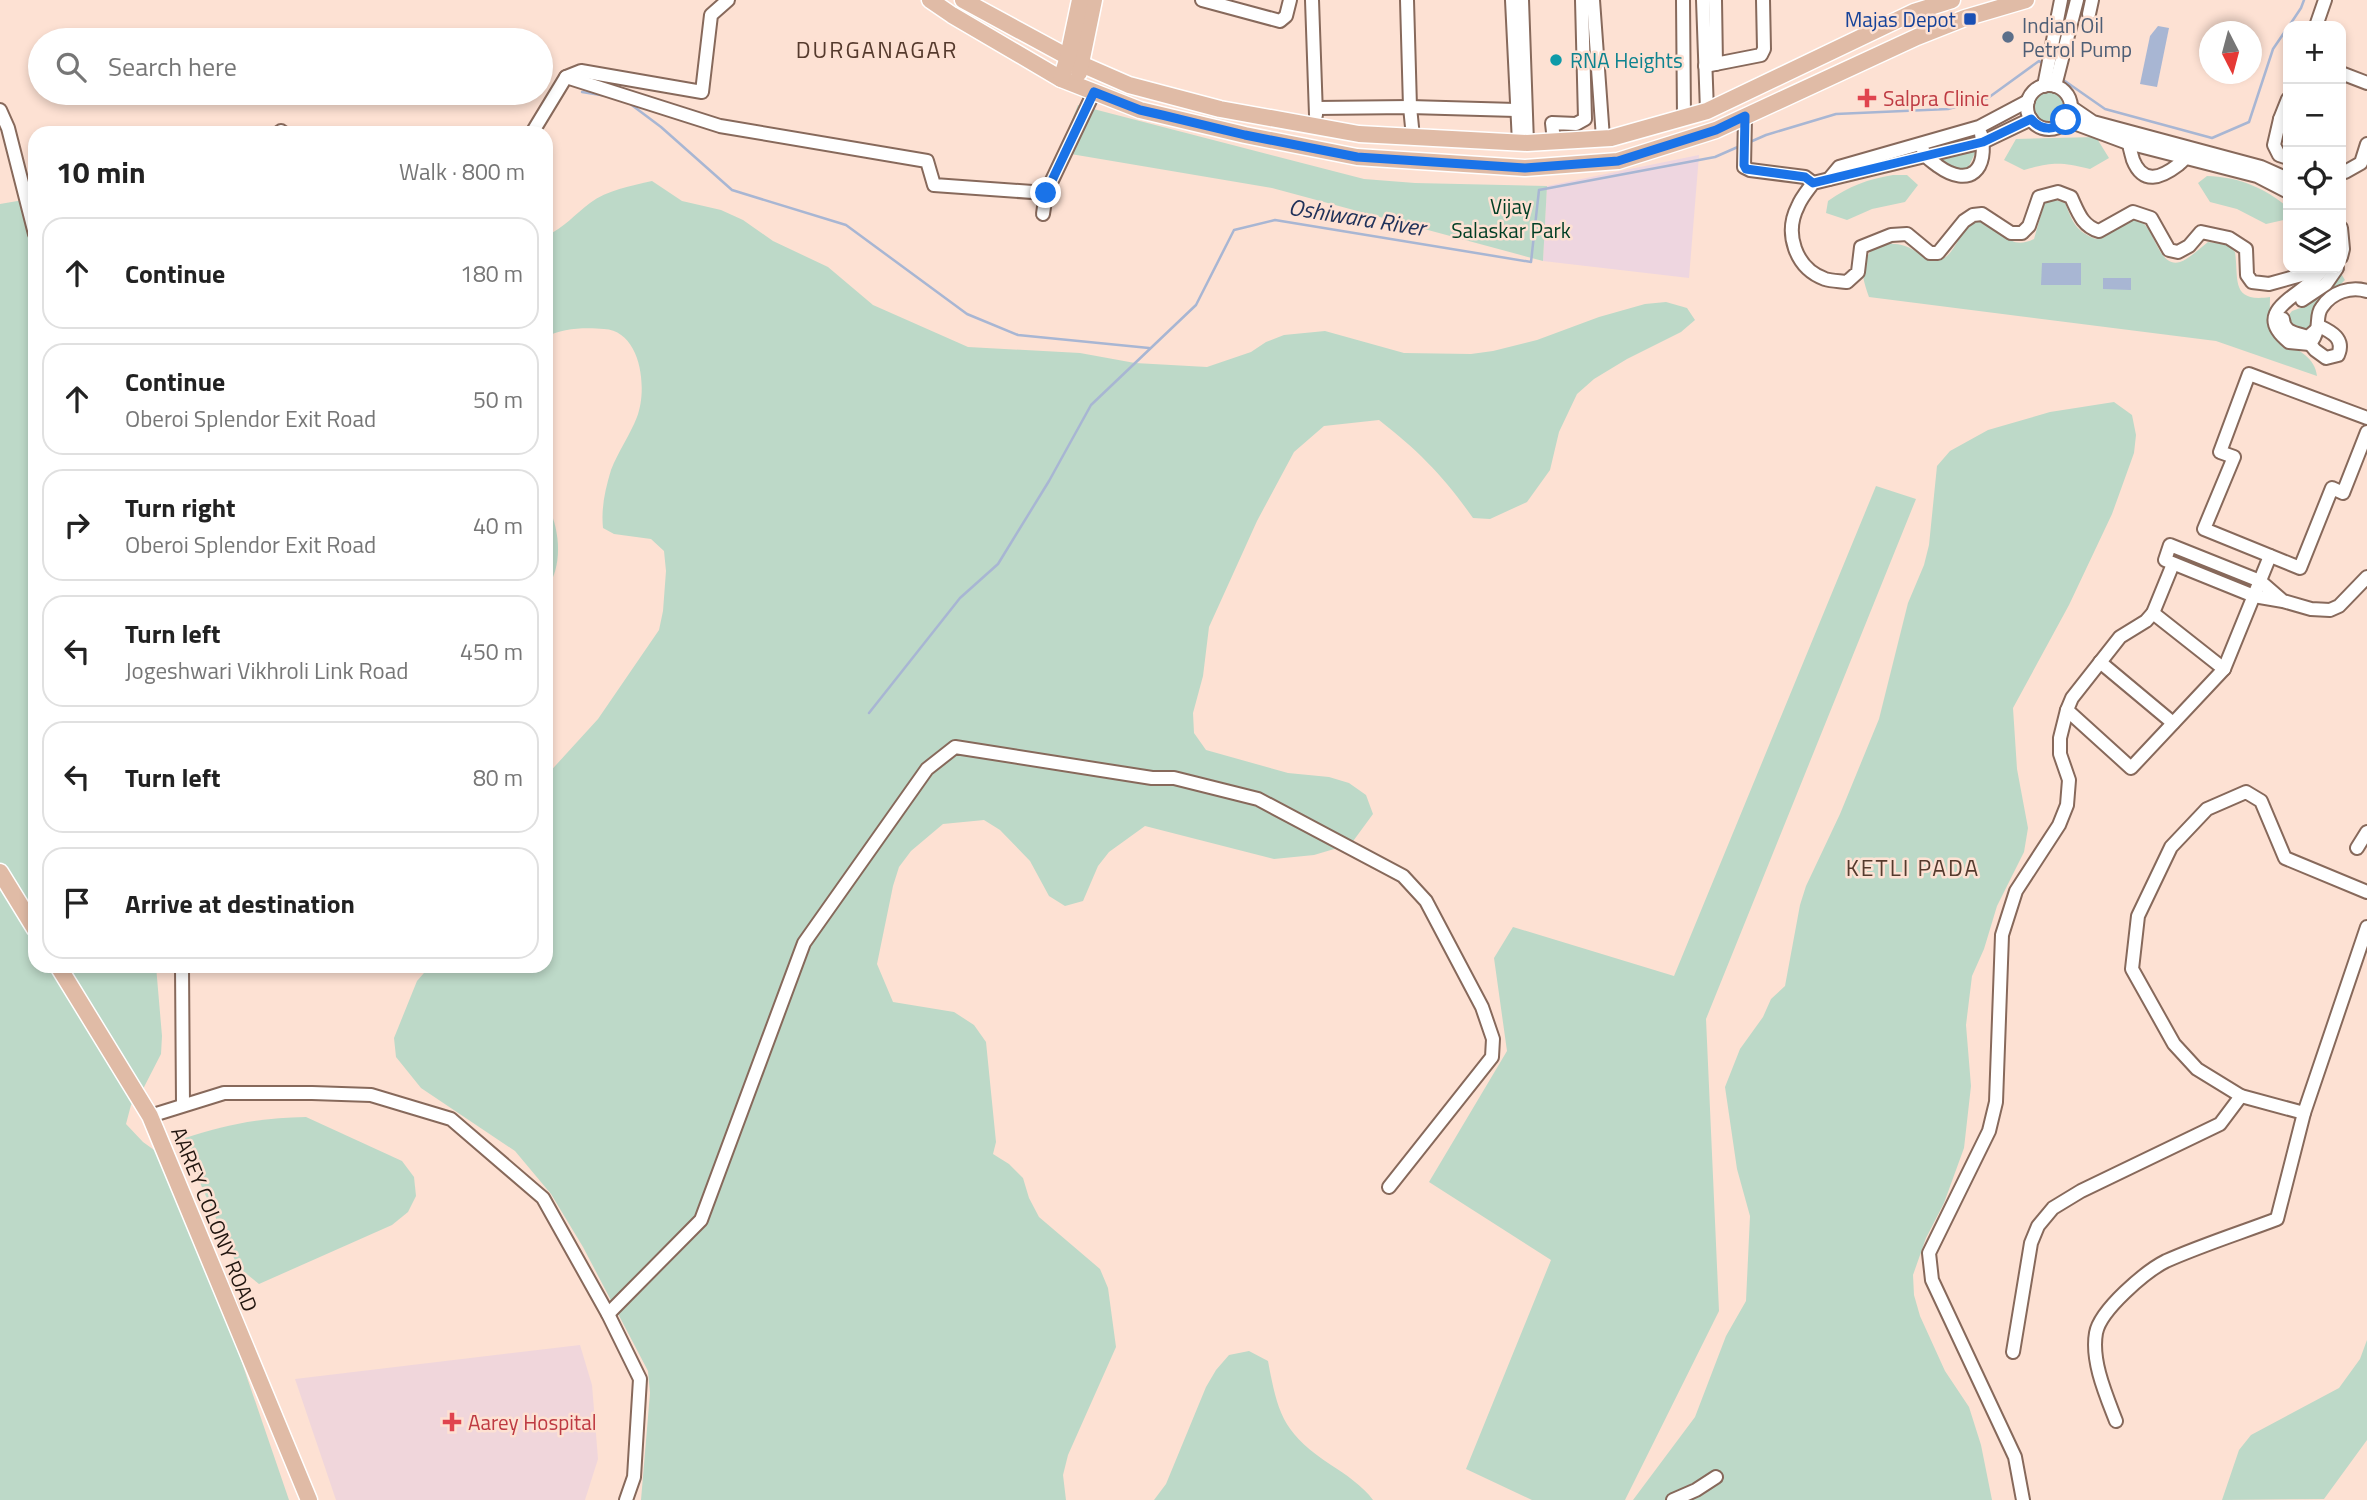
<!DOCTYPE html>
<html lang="en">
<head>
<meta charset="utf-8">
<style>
	:root { --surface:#fff; --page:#f2f2f2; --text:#222; --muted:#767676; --line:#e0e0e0 }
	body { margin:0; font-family:"Titillium Web",sans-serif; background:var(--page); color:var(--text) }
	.controls { position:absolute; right:21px; top:21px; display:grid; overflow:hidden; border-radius:14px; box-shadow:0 4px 10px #0003 }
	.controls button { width:63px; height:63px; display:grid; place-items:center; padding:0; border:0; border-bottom:2px solid var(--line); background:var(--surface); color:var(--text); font:35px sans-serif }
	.compass { position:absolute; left:2199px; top:21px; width:63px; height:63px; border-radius:50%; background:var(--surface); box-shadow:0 4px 10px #0003; rotate:174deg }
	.stop { position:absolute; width:21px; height:21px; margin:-16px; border:5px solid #1a73e8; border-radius:50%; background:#fff }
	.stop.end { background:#1a73e8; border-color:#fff; box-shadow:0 2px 7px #0008 }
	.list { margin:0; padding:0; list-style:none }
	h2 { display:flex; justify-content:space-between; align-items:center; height:91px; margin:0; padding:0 28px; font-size:30px }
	h2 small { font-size:23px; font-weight:400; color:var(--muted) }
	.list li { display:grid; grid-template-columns:46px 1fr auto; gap:21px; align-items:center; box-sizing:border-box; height:112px; margin:0 14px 14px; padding:0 14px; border:2px solid var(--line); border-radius:21px }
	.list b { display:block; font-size:26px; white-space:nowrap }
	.list p { margin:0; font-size:23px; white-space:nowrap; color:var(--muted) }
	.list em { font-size:23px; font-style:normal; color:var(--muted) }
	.icon { flex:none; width:38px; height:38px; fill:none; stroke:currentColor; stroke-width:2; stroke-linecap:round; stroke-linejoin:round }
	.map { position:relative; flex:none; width:2367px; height:1500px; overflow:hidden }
	.search { position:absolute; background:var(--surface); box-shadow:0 4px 10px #0003; left:28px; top:28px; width:525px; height:77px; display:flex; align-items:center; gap:18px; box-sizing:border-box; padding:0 24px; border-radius:38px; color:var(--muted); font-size:26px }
	.panel { position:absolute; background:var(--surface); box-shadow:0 4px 10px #0003; left:28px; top:126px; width:525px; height:847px; border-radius:21px }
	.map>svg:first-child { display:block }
	.education { fill:#eed6e0 }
	.medical { fill:#f0d6db }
	.green { fill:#bdd9c8 }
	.water { fill:#a8b6d3 }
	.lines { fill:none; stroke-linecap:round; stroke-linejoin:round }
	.stream { stroke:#a8b6d3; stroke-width:2.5 }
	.minor-casing { stroke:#87695b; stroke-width:16 }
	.major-casing { stroke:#fff; stroke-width:19 }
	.minor { stroke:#fff; stroke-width:12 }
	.major { stroke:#e0bba6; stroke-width:16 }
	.route { stroke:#1a73e8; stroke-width:9 }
	.transit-dot { fill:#1a4fb4; stroke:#fde1d3; stroke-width:2.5 }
	.service-dot { fill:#5c6f8a; stroke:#fde1d3; stroke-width:2.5 }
	.culture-dot { fill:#0f9aa8; stroke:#fde1d3; stroke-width:2.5 }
	.health-dot { fill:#e0444e; stroke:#fde1d3; stroke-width:2.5 }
	.labels { text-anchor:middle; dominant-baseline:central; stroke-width:5; stroke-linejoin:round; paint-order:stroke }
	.transit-label { font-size:21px; fill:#164399; stroke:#fde1d3; text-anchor:end }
	.service-label { font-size:21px; fill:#4e5e75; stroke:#fde1d3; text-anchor:start }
	.culture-label { font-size:21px; fill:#0d838f; stroke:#fde1d3; text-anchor:start }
	.health-label { font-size:21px; fill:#be3a42; stroke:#fde1d3; text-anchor:start }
	.park-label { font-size:21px; fill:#003e24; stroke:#fde1d3 }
	.street-label { font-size:21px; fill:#21150f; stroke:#fde1d3 }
	.neighbourhood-label { font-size:23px; letter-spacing:2px; fill:#553a2d; stroke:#fde1d3 }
	.water-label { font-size:23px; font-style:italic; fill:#20325a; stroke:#fde1d3 }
</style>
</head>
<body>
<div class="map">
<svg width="2367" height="1500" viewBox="0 0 2367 1500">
	<rect width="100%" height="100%" fill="#fde1d3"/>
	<!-- education -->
	<polygon class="education" points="1699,155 1689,278 1543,261 1547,186"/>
	<!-- medical -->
	<polygon class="medical" points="580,1345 592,1385 598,1459 585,1500 336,1500 295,1379"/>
	<!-- green -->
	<g class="green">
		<circle cx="2048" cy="107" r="17"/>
		<polygon points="1078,105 1364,179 1415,183 1547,186 1543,261 1272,188 1059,152"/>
		<path d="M2096 137 2109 158 2090 169C2060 162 2053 162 2024 170L2004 160 2016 139Z"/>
		<polygon points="1978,147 1967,170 1960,173 1935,159"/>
		<path d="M1893 175H1907L1918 185 1905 202 1872 209 1847 220 1826 213 1828 201C1849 186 1868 179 1893 175Z"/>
		<path d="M2207 176C2237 177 2261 186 2285 205L2288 219 2266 224 2237 209 2210 202 2198 183Z"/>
		<path d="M652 181 682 201 721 210 743 220 773 241 828 267 873 305 968 347 1080 353 1135 363 1207 367 1251 352 1266 342 1284 335 1325 331 1404 353 1471 354 1493 351 1537 340 1599 317 1645 304 1666 302 1687 308 1695 320 1681 332 1627 359 1594 379 1577 394 1559 432 1550 470 1527 502 1490 519 1473 518C1444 477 1419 451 1379 420L1324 426 1294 452 1257 521 1209 627 1203 676 1193 713 1194 733 1206 750 1288 773 1329 777 1349 783 1366 795 1373 814 1351 844 1314 855 1274 859 1145 826 1109 852 1098 866 1083 901 1065 906 1049 896 1030 861 1000 830 984 820 943 824 911 851 899 867 893 886 877 964 893 1002 954 1012 974 1025 986 1042 996 1142 993 1154 1009 1164 1023 1178 1029 1198 1039 1217 1100 1269 1108 1288 1116 1347 1068 1455 1063 1475 1066 1500H641L650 1393 648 1371 583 1247 551 1194 515 1151 421 1088 396 1057 394 1038 417 981 430 966H546V776L598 719 659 630 663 611 666 571 664 551 651 539 614 534 603 528C601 508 605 490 611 470 618 452 630 435 637 417 648 388 641 331 604 329 586 327 561 328 546 337V236C565 227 574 215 590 203 607 190 631 186 652 181Z"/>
		<polygon points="35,198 35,966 156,966 162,1036 161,1054 143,1089 131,1105 126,1124 143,1142 168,1160 203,1249 289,1500 0,1500 0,204"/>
		<path d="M2052 199 2065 203C2073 222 2075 231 2096 239L2112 232 2128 219C2134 220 2139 220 2144 224 2155 233 2160 268 2180 262 2189 259 2200 248 2208 242L2228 245 2235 252C2239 279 2230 303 2270 297 2270 305 2269 319 2272 326 2283 348 2314 350 2317 376L2216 341 1869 297C1861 275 1860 267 1873 247 1884 244 1893 242 1905 246 1918 250 1930 267 1944 258 1956 251 1958 233 1976 221 1980 222 1984 222 1988 224 2006 231 2009 251 2034 239L2044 204Z"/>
		<polygon points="2340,272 2345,280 2312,312 2309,329 2303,331 2290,327 2288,316 2292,311 2303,307"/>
		<polygon points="2114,402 2132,415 2136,435 2134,453 2112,514 2069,605 2013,708 2017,769 2028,828 2024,852 1997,906 1984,949 1972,976 1966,1025 1971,1086 1964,1148 1944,1203 1926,1238 1913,1275 1914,1295 1920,1316 1945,1371 1969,1407 1981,1445 1992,1500 1633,1500 1695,1417 1726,1336 1746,1301 1750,1216 1737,1169 1725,1087 1740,1049 1763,1017 1771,999 1785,986 1800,905 1806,886 1840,814 1879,719 1908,603 1924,565 1929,545 1937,466 1950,451 1988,430 2050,412"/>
		<polygon points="1876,486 1916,499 1706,1019 1719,1311 1625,1500 1532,1500 1466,1469 1551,1260 1429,1182 1507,1051 1494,958 1513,927 1674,976"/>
		<path d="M546 503C560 526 564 567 546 589Z"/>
		<path d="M306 1117 402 1161 414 1177 416 1196 408 1212 392 1225 259 1284 238 1267 201 1185 185 1138C228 1124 260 1118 306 1117Z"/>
		<polygon points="2367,1340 2367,1440 2324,1499 2222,1500 2239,1450 2251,1435 2339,1388 2360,1359"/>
		<path d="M1249 1351 1268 1361C1278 1415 1283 1433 1331 1465 1345 1474 1363 1486 1373 1500H1154L1166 1484 1206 1387 1216 1370 1229 1355Z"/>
	</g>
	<!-- water -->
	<g class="water">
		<polygon points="2158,26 2169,28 2157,87 2140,84 2150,36"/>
		<polygon points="2042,263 2081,263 2081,285 2041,285"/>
		<polygon points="2103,278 2131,278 2131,290 2103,289"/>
	</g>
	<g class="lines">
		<!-- stream -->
		<g class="stream">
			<polyline points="2289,26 2301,8 2304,0"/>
			<polyline points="2062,79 2105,109 2212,138 2249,122 2273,49 2288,27"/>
			<polyline points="582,92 607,96"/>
			<polyline points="629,103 661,127 732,190 846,225 967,314 1018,335 1149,348"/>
			<polyline points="1750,142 1766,135 1836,114 1948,109 1988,98 2039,61 2043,64"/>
			<polyline points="869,713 960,598 998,564 1049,481 1091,405 1196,305 1234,230 1275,220 1531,262 1539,190 1715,157 1740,146"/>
		</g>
		<!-- minor casing -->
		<g class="minor-casing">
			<g id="minor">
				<polyline points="1202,0 1280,21 1286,16 1290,0"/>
				<polyline points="1312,0 1316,115"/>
				<polyline points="1407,0 1410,107 1413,137"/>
				<polyline points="1512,0 1519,143"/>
				<polyline points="1522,0 1527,143"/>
				<polyline points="1593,0 1603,138"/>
				<polyline points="1683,0 1684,118"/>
				<polyline points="1703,0 1707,111"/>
				<polyline points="1715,0 1716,64"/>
				<polyline points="2089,14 2092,0"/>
				<polyline points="2316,26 2325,0"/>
				<polyline points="1705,66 1761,55 1764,49 1763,0"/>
				<polyline points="2341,73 2367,83"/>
				<polyline points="566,77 720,126 927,161 934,185 1046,193 1094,92"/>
				<circle cx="2049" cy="107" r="22"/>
				<polyline points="2044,86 2061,0"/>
				<polyline points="2055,86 2077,0"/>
				<polyline points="2071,107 2093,122 2261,167 2288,179"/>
				<polyline points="1316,108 1410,107 1516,110"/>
				<polyline points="0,110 8,128 35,234"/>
				<polyline points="1745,116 1744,167 1750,170 1805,177 1813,183"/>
				<path d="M2031 119 1983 142 1813 183C1808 190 1801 198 1798 206 1784 233 1795 268 1825 279 1831 281 1840 281 1847 282L1858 272 1861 247 1891 235 1907 234 1930 253H1938L1964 221 1973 215 1982 214 2011 233H2022L2029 226 2039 197 2058 192 2071 197C2078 212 2082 226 2099 231L2133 212 2151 218 2169 250 2178 252 2189 246 2201 232 2229 238 2246 249 2247 275 2252 282 2269 284 2323 269"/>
				<polyline points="2280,119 2274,145 2279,155 2288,158"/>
				<polyline points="2066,120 2128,143 2257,176 2288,192"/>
				<polyline points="2288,122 2280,119 2288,99"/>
				<polyline points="281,133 281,131"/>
				<polyline points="532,133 566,77 581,71 702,92 711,15 728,0"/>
				<path d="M2129 138C2128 145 2131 152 2133 160 2143 185 2161 178 2178 165 2183 160 2186 159 2188 152"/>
				<polyline points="1554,141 1552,123 1576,124 1585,119 1582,0"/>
				<path d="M1923 150C1925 158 1932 161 1938 166 1970 189 1989 169 1981 134"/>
				<polyline points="2341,172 2345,172 2361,163 2367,144"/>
				<polyline points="1829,179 1839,167 1979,127 2028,101"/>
				<polyline points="1043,214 1046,193"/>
				<polyline points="2341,228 2343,249 2341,257"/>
				<path d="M2321 271C2305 296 2248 309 2289 342L2310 344C2323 327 2314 317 2322 307 2332 292 2351 286 2367 291"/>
				<polyline points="2302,300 2326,284 2337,268"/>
				<path d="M2283 319C2284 333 2296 333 2308 337L2316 330"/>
				<path d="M2310 344 2315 350 2326 358 2338 355C2345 339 2332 332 2319 326"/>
				<polyline points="2367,418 2249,374 2220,452 2234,457 2204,529 2300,568 2332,488 2343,493 2367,432"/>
				<polyline points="2173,564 2153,613 2146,621 2120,637 2072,698 2067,710 2131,768 2224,669 2270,556"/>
				<polyline points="2283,601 2254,596 2165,560 2170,545 2260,581 2283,601 2311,609 2330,610 2339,606 2367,577"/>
				<polyline points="2153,613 2224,669"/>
				<polyline points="2100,662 2173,723"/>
				<polyline points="2357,848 2367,832"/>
				<polyline points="182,966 183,1104"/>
				<polyline points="2304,1113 2241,1096 2197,1069 2174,1044 2132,969 2138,916 2171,847 2207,809 2246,792 2261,801 2285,858 2367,892"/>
				<polyline points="150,1116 224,1093 312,1093 371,1095 451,1119 543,1198 608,1314 640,1379 634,1477 626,1500"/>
				<polyline points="608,1314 701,1220 804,943 927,769 955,747 1152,778 1174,778 1258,799 1403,876 1426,901 1482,1007 1493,1039 1492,1057 1389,1187"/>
				<polyline points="2013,1352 2031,1243 2038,1226 2053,1208 2081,1191 2220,1124 2241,1096"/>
				<path d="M2116 1421C2106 1395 2091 1361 2096 1333 2100 1310 2146 1271 2166 1261 2202 1245 2240 1233 2277 1219L2304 1113 2367 927"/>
				<polyline points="1673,1500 1696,1490 1716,1477"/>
				<polyline points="2023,1500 2015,1457 1932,1280 1929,1253 1989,1131 1996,1102 2002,935 2016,891 2059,825 2067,805 2069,780 2060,754 2060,738 2067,710"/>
			</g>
		</g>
		<!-- major casing -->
		<g class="major-casing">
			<g id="major">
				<polyline points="930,0 952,15 1061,79 1140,110 1245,135 1357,157 1525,168 1618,161 1716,130 1917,37 1965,18 2026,0"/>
				<polyline points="963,0 1081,64 1129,85 1220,109 1359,134 1527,143 1611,138 1707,111 1914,12 1952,0"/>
				<polyline points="1079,73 1094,0"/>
				<polyline points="1061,79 1068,57 1080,0"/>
				<polyline points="0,872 35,929"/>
				<polyline points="58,966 150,1116 309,1500"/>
			</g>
		</g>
		<!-- minor -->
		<use href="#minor" class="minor"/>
		<!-- major -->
		<use href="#major" class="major"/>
	</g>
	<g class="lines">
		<!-- route -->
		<path class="route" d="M1046 193 1094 92 1140 110 1162 115 1245 135 1357 157 1525 168 1618 161 1716 130 1745 116 1744 165 1746 169 1805 177 1813 183 1983 142 2031 119C2041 131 2055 131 2066 120"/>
	</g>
	<!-- markers -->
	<rect class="transit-dot" x="1963" y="12" width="14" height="14" rx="3.5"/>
	<circle class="service-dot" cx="2008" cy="37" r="7"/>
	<circle class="culture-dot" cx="1556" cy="60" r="7"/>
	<g class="health-dot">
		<path d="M1863.5 87.5h7v7h7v7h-7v7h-7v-7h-7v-7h7z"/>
		<path d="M448.5 1411.5h7v7h7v7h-7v7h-7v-7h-7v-7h7z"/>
	</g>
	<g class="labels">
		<!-- transit labels -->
		<g class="transit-label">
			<text x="1956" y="19">Majas Depot</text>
		</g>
		<!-- service labels -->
		<g class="service-label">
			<text x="2022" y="25">Indian Oil<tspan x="2022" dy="24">Petrol Pump</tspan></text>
		</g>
		<!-- culture labels -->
		<g class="culture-label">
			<text x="1570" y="60">RNA Heights</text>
		</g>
		<!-- health labels -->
		<g class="health-label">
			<text x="1883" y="98">Salpra Clinic</text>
			<text x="468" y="1422">Aarey Hospital</text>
		</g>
		<!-- park labels -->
		<g class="park-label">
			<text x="1511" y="206">Vijay<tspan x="1511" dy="24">Salaskar Park</tspan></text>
		</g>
		<!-- street labels -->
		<g class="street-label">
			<text transform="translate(215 1219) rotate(68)">AAREY COLONY ROAD</text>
		</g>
		<!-- neighbourhood labels -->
		<g class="neighbourhood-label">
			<text x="877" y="49">DURGANAGAR</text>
			<text x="1913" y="867">KETLI PADA</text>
		</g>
		<!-- water labels -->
		<g class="water-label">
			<text transform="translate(1357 217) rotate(9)">Oshiwara River</text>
		</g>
	</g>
</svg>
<div class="controls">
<button>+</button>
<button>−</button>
<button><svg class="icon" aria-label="locate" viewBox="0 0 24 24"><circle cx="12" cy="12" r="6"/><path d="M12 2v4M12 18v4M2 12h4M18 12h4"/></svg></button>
<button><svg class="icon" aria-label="layers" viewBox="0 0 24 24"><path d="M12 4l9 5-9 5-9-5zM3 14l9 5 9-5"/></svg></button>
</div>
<svg class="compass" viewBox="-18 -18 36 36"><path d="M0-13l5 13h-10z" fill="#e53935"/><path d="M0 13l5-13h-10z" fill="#767676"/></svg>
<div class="stop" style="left:2066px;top:120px"></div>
<div class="stop end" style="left:1046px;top:193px"></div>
<div class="search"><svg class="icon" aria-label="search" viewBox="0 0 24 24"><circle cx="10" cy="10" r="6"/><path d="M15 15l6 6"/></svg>Search here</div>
<section class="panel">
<h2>10 min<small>Walk · 800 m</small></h2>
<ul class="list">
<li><svg class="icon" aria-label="ahead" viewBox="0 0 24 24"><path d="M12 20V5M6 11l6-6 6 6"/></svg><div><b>Continue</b></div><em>180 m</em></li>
<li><svg class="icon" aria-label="ahead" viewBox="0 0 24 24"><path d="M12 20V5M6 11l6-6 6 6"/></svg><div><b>Continue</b><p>Oberoi Splendor Exit Road</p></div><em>50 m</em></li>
<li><svg class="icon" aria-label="right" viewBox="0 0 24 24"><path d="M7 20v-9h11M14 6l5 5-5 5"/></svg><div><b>Turn right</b><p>Oberoi Splendor Exit Road</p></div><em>40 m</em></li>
<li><svg class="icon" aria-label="left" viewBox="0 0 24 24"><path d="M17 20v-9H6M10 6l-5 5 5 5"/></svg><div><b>Turn left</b><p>Jogeshwari Vikhroli Link Road</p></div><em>450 m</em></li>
<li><svg class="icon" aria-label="left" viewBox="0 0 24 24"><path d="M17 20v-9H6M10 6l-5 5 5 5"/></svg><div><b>Turn left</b></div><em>80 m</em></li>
<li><svg class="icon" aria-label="arrive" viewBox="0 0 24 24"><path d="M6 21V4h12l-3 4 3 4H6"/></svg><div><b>Arrive at destination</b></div></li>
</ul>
</section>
</div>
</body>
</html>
